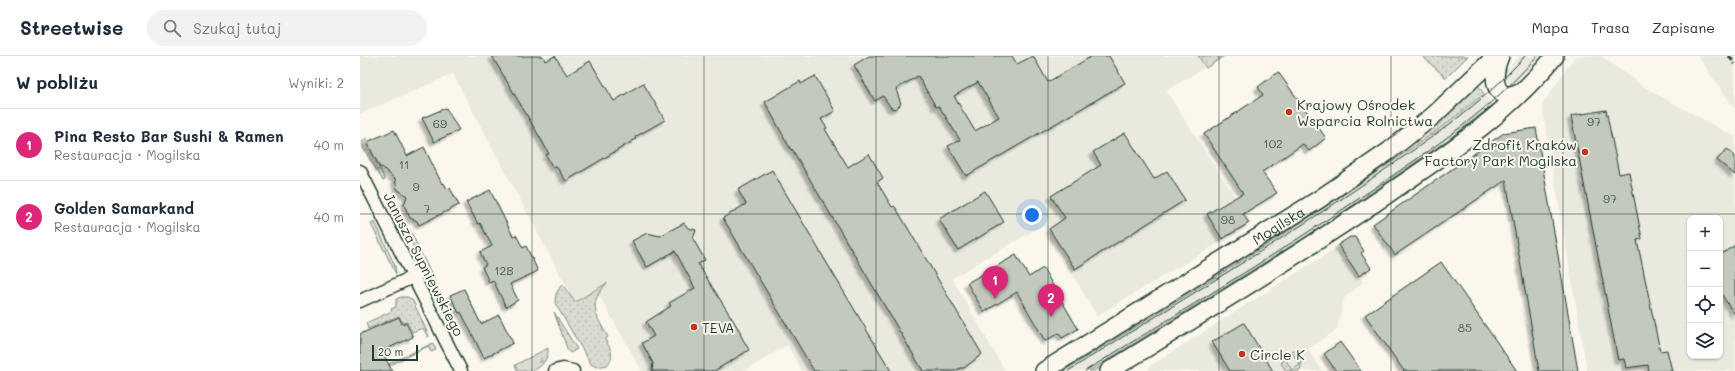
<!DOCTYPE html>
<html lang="pl">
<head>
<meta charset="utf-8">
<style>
	:root { --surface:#fff; --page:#f2f2f3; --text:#1f2937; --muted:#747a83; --line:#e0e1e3; --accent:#db2777 }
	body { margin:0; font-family:Mali,sans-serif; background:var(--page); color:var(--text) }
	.controls { position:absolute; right:12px; bottom:12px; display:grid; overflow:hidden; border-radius:8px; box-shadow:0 1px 3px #0004 }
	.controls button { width:36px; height:36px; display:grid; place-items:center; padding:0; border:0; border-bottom:1px solid var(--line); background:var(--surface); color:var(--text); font:20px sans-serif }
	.scale { position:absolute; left:12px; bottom:10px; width:46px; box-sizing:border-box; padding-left:4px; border:2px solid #1f3d34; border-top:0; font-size:11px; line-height:14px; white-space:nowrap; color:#1f3d34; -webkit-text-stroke:3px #fbf7ec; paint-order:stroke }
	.you { position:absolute; left:672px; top:159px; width:14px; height:14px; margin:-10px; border:3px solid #fff; border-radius:50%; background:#1a73e8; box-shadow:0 0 0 6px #1a73e833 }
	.badge { display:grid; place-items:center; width:26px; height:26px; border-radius:50%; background:var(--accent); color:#fff; font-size:13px; font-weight:700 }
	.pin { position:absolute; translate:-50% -33px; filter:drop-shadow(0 1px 2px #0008) }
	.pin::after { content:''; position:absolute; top:21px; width:14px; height:12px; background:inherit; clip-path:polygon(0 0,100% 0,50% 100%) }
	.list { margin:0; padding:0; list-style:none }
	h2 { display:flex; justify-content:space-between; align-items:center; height:52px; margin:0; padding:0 16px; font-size:17px }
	h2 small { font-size:13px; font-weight:400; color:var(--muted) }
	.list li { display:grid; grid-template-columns:26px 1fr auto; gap:12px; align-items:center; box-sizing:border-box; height:72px; padding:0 16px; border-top:1px solid var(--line) }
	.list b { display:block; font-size:15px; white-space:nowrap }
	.list p { margin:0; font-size:13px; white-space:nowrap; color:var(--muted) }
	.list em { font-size:13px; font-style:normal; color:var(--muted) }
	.icon { flex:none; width:22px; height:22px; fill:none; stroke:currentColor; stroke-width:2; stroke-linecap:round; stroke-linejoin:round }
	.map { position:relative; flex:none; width:1375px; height:315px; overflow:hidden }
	header { display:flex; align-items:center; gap:24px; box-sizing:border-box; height:56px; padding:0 20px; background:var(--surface); border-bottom:1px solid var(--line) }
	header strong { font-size:19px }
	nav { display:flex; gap:22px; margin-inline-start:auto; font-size:14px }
	.search { width:280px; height:36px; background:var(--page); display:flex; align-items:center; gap:10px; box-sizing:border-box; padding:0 14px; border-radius:22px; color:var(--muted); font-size:15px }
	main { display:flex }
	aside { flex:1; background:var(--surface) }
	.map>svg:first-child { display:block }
	.built { fill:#eae9de; fill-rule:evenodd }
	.grass { fill:url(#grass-dots); stroke:#7d8c82 }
	.forest { fill:url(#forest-firs); stroke:#7d8c82 }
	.building { fill:#c4c9be; stroke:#1f3d34; fill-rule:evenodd; filter:url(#shadow) }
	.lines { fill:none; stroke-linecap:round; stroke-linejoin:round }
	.street-casing { stroke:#1f3d34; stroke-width:15 }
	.secondary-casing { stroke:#1f3d34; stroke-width:20 }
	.street { stroke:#fbf7ec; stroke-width:12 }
	.secondary { stroke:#fbf7ec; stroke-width:17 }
	.tram { stroke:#1f3d34; stroke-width:1 }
	.rail { stroke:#1f3d34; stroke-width:3; stroke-dasharray:6 3; stroke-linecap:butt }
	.grid { fill:none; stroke:#1f3d34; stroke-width:1; stroke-opacity:0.55 }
	.poi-dot { fill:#c8321e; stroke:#fbf7ec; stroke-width:1.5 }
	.labels { text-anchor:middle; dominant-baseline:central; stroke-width:4; stroke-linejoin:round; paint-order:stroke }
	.number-label { font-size:12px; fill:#486056 }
	.poi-label { font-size:14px; fill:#1f3d34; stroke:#fbf7ec; text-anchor:start }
	.street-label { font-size:14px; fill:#1f3d34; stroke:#fbf7ec }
</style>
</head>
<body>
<header>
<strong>Streetwise</strong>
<div class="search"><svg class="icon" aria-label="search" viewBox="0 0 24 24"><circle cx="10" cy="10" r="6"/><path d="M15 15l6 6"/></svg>Szukaj tutaj</div>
<nav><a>Mapa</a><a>Trasa</a><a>Zapisane</a></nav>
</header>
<main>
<aside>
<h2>W pobliżu<small>Wyniki: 2</small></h2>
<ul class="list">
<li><span class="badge">1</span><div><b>Pina Resto Bar Sushi &amp; Ramen</b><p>Restauracja · Mogilska</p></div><em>40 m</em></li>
<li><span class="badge">2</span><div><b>Golden Samarkand</b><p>Restauracja · Mogilska</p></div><em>40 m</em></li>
</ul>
</aside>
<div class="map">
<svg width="1375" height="315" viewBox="0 0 1375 315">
	<defs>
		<pattern id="grass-dots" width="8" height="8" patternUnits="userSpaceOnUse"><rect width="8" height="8" fill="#dbdcd1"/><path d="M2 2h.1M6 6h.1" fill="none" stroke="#bcbeb4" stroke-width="1.8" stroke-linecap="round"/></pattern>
		<pattern id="forest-firs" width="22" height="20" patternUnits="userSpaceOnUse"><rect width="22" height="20" fill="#dbdcd1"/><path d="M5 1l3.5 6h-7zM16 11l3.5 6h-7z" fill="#bcbeb4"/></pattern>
		<filter id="shadow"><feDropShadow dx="-3.5" dy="3.5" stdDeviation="1" flood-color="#0004"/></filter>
	</defs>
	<rect width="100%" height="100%" fill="#fbf7ec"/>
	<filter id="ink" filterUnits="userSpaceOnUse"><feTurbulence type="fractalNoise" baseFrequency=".025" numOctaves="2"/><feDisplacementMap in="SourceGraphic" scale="8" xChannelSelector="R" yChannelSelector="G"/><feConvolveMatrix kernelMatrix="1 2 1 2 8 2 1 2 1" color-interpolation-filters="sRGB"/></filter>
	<g filter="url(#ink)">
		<!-- built -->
		<g class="built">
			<polygon points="0,0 837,0 844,12 806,35 892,167 737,260 683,169 592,222 645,315 442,315 427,289 384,315 282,315 236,234 214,245 93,18 0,58"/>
			<polygon points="1160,0 1182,0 1156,28 1153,28 1147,25 1143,17"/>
			<path d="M1215 0H1241L1284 31 1375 81V315H1227L1182 49ZM1330 162H1360V300H1330Z"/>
			<polygon points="1338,0 1375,0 1375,53 1352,21"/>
			<polygon points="1124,38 1132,49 1111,67 952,177 729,315 704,315 964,152 1090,65"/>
			<polygon points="978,191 1003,226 984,242 977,274 948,293 962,315 791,315 788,311"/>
		</g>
		<!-- grass -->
		<g class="grass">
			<polygon points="838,0 864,0 846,12"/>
			<polygon points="1062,0 1108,0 1086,22"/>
			<path d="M1118 29 1124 38C1088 68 1050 94 1011 120 911 189 807 251 704 315H701L916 181 1038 98 1073 71Z"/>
			<polygon points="1134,48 1134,50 1101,78 966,171 734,315 729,315 952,177 1086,85"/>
			<polygon points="6,82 25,124 23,125 3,92 3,85"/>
			<polygon points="15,166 35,210 36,218 11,168"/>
			<polygon points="50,174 83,243 80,246 47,177"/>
			<path d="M247 227C227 248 236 260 248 281L245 283C250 293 256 300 247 309L236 311 231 308 195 247 196 238 202 228 215 246Z"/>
			<polygon points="41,241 48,241 53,245 69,280 68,281 63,272 52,276 47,266 43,267 39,260 8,273 6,267 32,255 31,253 36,251 36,243"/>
			<polygon points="194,256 217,293 210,297 208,295"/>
			<polygon points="73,287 76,294 71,296 68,290 29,310 30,307"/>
			<polygon points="934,294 937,296 942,305 940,315 926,315 921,307 923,306 921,302 924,301 932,314 940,309 931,295"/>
		</g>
		<!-- forest -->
		<path class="forest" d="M188 292C189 302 181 313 171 315 168 315 162 315 158 315L155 309Z"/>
		<!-- building -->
		<g class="building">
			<polygon points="132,0 183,0 185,5 195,0 207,19 230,5 254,45 283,27 305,64 275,81 276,83 206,125 196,110 193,112 186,99 189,98 182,85"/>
			<path d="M509 0H652L657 8 673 0 688 26 732 0H749L765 27 606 120 588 90 600 84 579 50 576 51 558 20 536 33 541 48 536 53 531 52 523 40 515 45 494 9ZM618 26 639 61 615 75 594 40Z"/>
			<polygon points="918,16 966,82 949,95 943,88 902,116 917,137 883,158 889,167 862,183 847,158 883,137 844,78 903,39 898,31"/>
			<polygon points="455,20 475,55 461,63 467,72 465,73 488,111 509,98 523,122 517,126 532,151 534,150 536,152 622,298 604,312 600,312 595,315 563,315 432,93 431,94 405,46 440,25 441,28"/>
			<polygon points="86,52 99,74 74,86 62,62"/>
			<polygon points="1246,54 1259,118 1269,116 1282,183 1277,184 1300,295 1307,294 1312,315 1289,315 1288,309 1266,312 1264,303 1258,304 1211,60"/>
			<polygon points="1176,72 1218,315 1179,315 1146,124 1035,199 1013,168 1144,77"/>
			<polygon points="34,74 47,100 64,91 82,128 84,127 87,133 90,132 99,149 59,169 57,165 50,162 44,149 47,140 37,133 35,123 22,111 20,112 7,86"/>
			<polygon points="765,77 794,123 807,115 825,144 715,213 689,173 705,162 691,140 741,109 733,96"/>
			<polygon points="1367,93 1375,100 1375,119 1357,104"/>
			<polygon points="412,114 468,209 531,315 454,315 363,162 386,148 378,134"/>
			<polygon points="130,134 153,180 156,179 163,192 166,190 178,215 150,228 158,244 146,251 133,224 129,226 122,211 126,209 120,196 132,190 120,167 118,168 106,146"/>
			<polygon points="625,135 644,166 598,194 579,163"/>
			<polygon points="324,167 328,172 336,174 333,183 345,204 338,208 381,277 380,278 389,294 354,315 292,315 293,307 282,287 294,280 286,266 311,250 309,247 335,232 315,195 287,211 272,185 287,177 300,180"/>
			<polygon points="990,181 995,181 1004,195 1001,197 1011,212 999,220 978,189"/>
			<polygon points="1375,189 1375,259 1360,236 1360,199"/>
			<polygon points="656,199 669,221 683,212 718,273 702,282 699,277 685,285 657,236 624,256 607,227"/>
			<polygon points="1081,206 1157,315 1044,315 1005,259"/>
			<polygon points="104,233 121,268 139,259 153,287 124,302 101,256 99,257 90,239"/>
			<polygon points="39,261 42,268 46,267 53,281 22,295 32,315 0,315 0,278"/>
			<polygon points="884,267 913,315 870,315 852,286"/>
			<polygon points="980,286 1001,315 976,315 964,298"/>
		</g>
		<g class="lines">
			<!-- street casing -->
			<g class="street-casing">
				<g id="street">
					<polyline points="0,115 101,315"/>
					<polyline points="0,245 55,220"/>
					<polyline points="195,315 203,313 213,315"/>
				</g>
			</g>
			<!-- secondary casing -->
			<g class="secondary-casing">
				<g id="secondary">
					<path d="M1140 0C1130 22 1135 52 1164 33"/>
					<path id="s1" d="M684 315 958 144 1029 95 1074 59 1136 0"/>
					<path d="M749 315C842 258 935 201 1025 140 1086 98 1148 58 1195 0"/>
				</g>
			</g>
			<!-- street -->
			<use href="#street" class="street"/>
			<!-- secondary -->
			<use href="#secondary" class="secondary"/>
			<!-- tram -->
			<g class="tram">
				<path d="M708 315C810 251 915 189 1014 121 1068 84 1122 49 1165 0"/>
				<path d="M725 315C822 255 921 196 1016 131 1073 92 1131 54 1177 0"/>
			</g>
			<!-- rail -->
			<polyline class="rail" points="1369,0 1375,8"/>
		</g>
	</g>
	<!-- grid -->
	<path class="grid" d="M172 0V315M344 0V315M516 0V315M688 0V315M859 0V315M1031 0V315M1203 0V315M0 158H1375"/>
	<!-- markers -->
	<g class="poi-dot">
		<circle cx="929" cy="56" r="4"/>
		<circle cx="1225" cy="96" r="4"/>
		<circle cx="334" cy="271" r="4"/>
		<circle cx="882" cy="298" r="4"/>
	</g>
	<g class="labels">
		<!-- number labels -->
		<g class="number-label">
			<text x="1234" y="65">97</text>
			<text x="80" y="67">69</text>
			<text x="913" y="87">102</text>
			<text x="44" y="108">11</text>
			<text x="56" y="130">9</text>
			<text x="1250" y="142">97</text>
			<text x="67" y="152">7</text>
			<text x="868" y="163">98</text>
			<text x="144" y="214">12B</text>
			<text x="1105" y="271">85</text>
		</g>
		<!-- poi labels -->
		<g class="poi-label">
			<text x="937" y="48">Krajowy Ośrodek<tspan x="937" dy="16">Wsparcia Rolnictwa</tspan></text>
			<text x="1217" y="88" text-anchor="end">Zdrofit Kraków<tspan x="1217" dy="16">Factory Park Mogilska</tspan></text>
			<text x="342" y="271">TEVA</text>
			<text x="890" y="298">Circle K</text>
		</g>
		<!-- street labels -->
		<g class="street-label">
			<text stroke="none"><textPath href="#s1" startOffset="276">Mogilska</textPath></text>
			<text transform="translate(64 208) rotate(63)">Janusza Supniewskiego</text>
		</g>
	</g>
</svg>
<div class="controls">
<button>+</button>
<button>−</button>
<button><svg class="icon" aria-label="locate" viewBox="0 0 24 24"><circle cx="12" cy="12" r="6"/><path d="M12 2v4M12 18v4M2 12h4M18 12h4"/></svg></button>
<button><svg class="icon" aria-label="layers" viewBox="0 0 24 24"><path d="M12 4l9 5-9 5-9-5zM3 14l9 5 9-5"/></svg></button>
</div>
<div class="scale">20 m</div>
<div class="you"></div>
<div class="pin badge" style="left:635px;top:243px">1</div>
<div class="pin badge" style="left:691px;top:261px">2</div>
</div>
</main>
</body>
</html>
